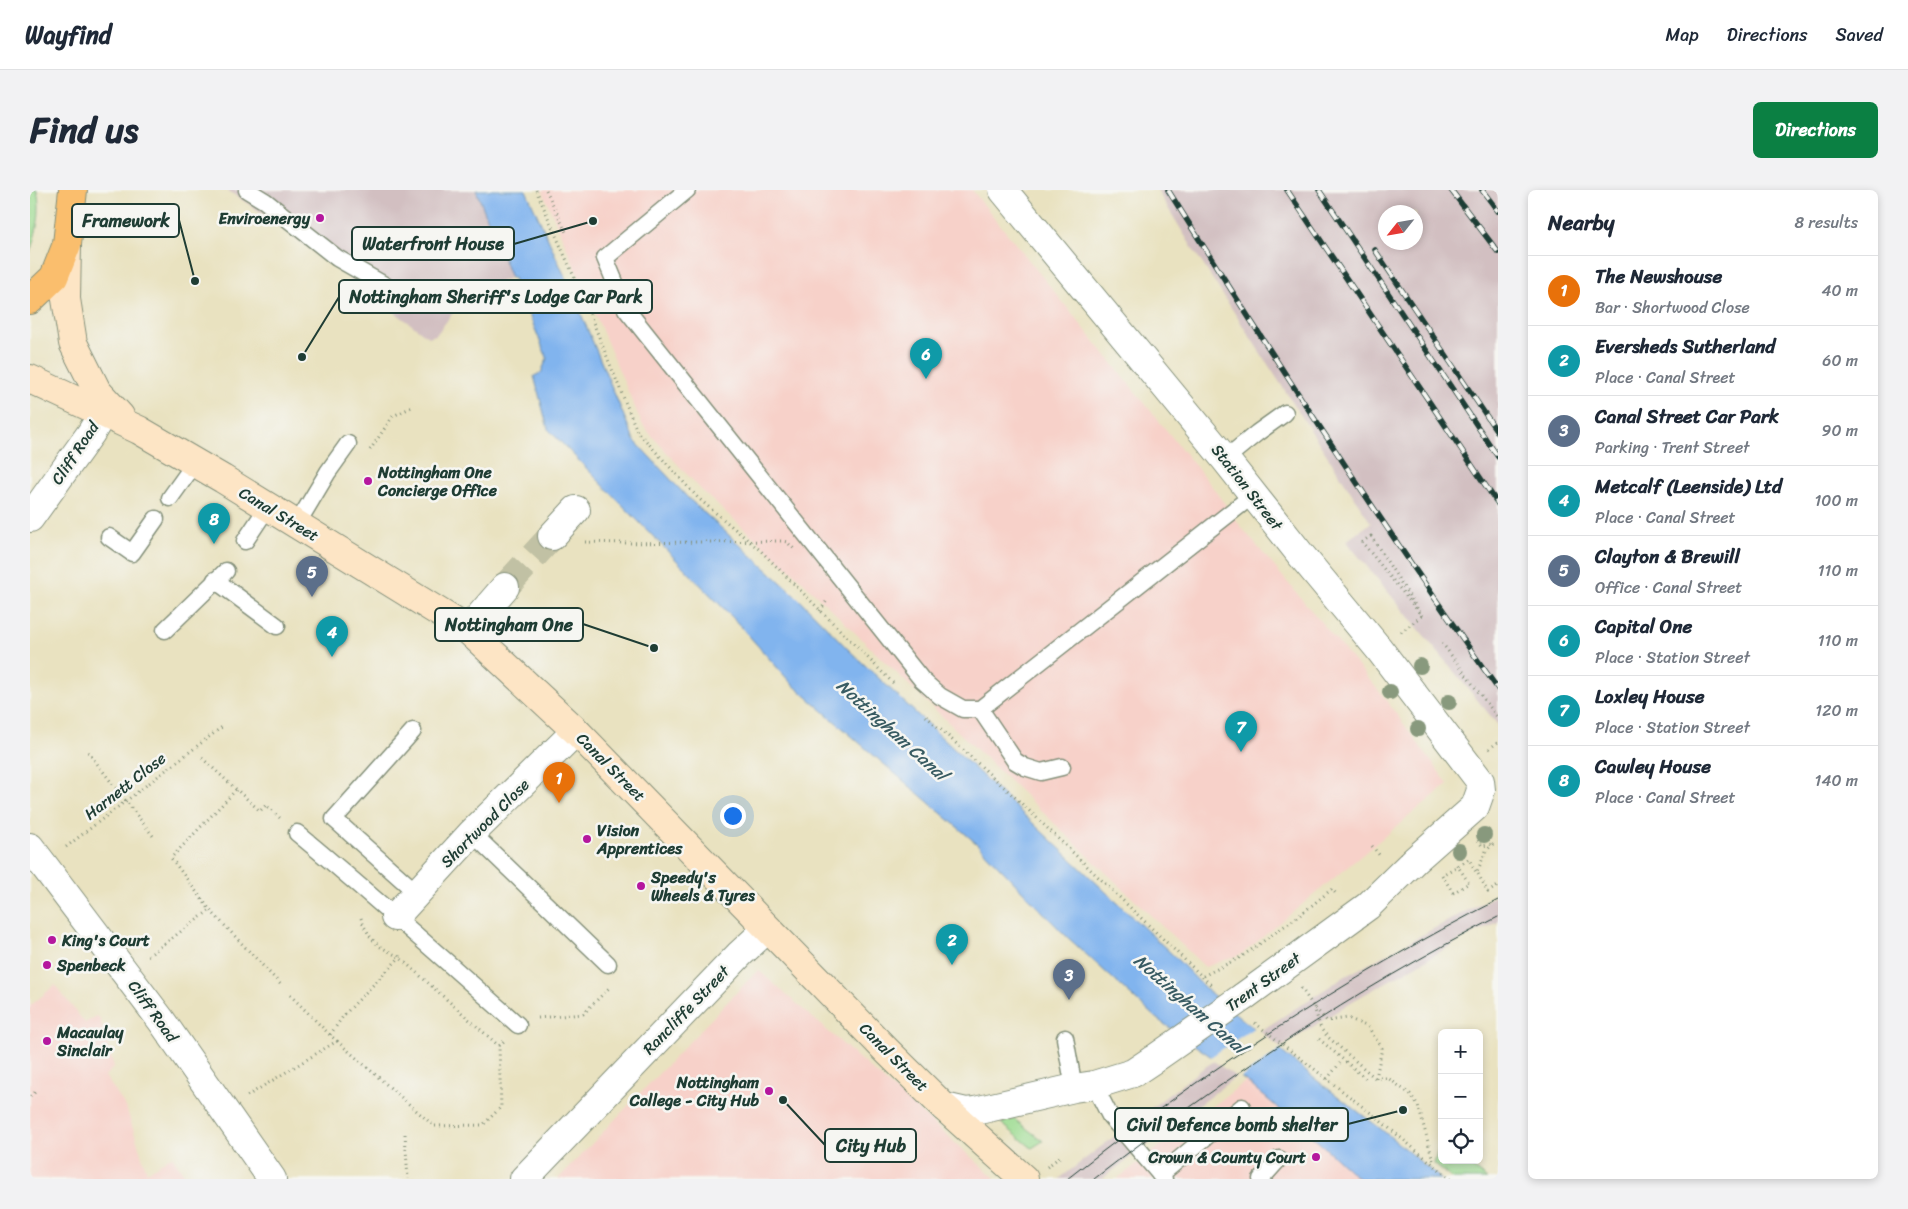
<!DOCTYPE html>
<html lang="en">
<head>
<meta charset="utf-8">
<style>
	:root { --surface:#fff; --page:#f2f2f3; --text:#1f2937; --muted:#747a83; --line:#e0e1e3; --accent:#0b8043 }
	body { margin:0; font-family:Sriracha,sans-serif; background:var(--page); color:var(--text) }
	.controls { position:absolute; right:15px; bottom:15px; display:grid; overflow:hidden; border-radius:8px; box-shadow:0 2px 8px #0003 }
	.controls button { width:45px; height:45px; display:grid; place-items:center; padding:0; border:0; border-bottom:1px solid var(--line); background:var(--surface); color:var(--text); font:25px sans-serif }
	.compass { position:absolute; left:1348px; top:15px; width:45px; height:45px; border-radius:50%; background:var(--surface); box-shadow:0 2px 8px #0003; rotate:239deg }
	.you { position:absolute; left:702px; top:625px; width:18px; height:18px; margin:-12px; border:4px solid #fff; border-radius:50%; background:#1a73e8; box-shadow:0 0 0 8px #1a73e833 }
	.badge { display:grid; place-items:center; width:32px; height:32px; border-radius:50%; background:var(--accent); color:#fff; font-size:16px; font-weight:700 }
	.pin { position:absolute; translate:-50% -41px; filter:drop-shadow(0 1px 2px #0008) }
	.pin::after { content:''; position:absolute; top:26px; width:18px; height:15px; background:inherit; clip-path:polygon(0 0,100% 0,50% 100%) }
	.list { margin:0; padding:0; list-style:none }
	h2 { display:flex; justify-content:space-between; align-items:center; height:65px; margin:0; padding:0 20px; font-size:21px }
	h2 small { font-size:16px; font-weight:400; color:var(--muted) }
	.list li { display:grid; grid-template-columns:32px 1fr auto; gap:15px; align-items:center; box-sizing:border-box; height:70px; padding:0 20px; border-top:1px solid var(--line) }
	.list b { display:block; font-size:19px; white-space:nowrap }
	.list p { margin:0; font-size:16px; white-space:nowrap; color:var(--muted) }
	.list em { font-size:16px; font-style:normal; color:var(--muted) }
	.icon { flex:none; width:28px; height:28px; fill:none; stroke:currentColor; stroke-width:2; stroke-linecap:round; stroke-linejoin:round }
	.map { position:relative; flex:none; width:1468px; height:989px; overflow:hidden; border-radius:8px }
	header { display:flex; align-items:center; gap:30px; box-sizing:border-box; height:70px; padding:0 25px; background:var(--surface); border-bottom:1px solid var(--line) }
	header strong { font-size:24px }
	nav { display:flex; gap:28px; margin-inline-start:auto; font-size:18px }
	.intro { display:flex; align-items:center; justify-content:space-between; box-sizing:border-box; height:120px; padding:0 30px }
	h1 { margin:0; font-size:35px }
	.button { padding:12px 22px; border-radius:8px; background:var(--accent); color:#fff; font-size:18px; font-weight:700 }
	main { display:flex; gap:30px; padding:0 30px }
	aside { flex:1; background:var(--surface); border-radius:8px; box-shadow:0 2px 8px #0003 }
	.map>svg:first-child { display:block }
	.built { fill:#f7d1c9 }
	.industrial { fill:#d2bfc1; fill-rule:evenodd }
	.green { fill:#9ddc91; stroke:#5e8c62 }
	.water { fill:#81b4ee; stroke:#507891 }
	.pier { fill:#e9e2c0 }
	.lines { fill:none; stroke-linecap:round; stroke-linejoin:round }
	.street-tunnel { stroke:#c1c1a4; stroke-width:28; stroke-dasharray:28 14; stroke-linecap:butt }
	.lane-casing { stroke:#84907a; stroke-width:19 }
	.street-casing { stroke:#84907a; stroke-width:30 }
	.secondary-casing { stroke:#84907a; stroke-width:30 }
	.highway-casing { stroke:#84907a; stroke-width:30 }
	.path { stroke:#84907a; stroke-width:3; stroke-dasharray:1 4; stroke-linecap:butt }
	.lane { stroke:#fff; stroke-width:16 }
	.street { stroke:#fff; stroke-width:28 }
	.secondary { stroke:#fde5c5; stroke-width:28 }
	.highway { stroke:#fabe6d; stroke-width:28 }
	.tram { stroke:#1f3d34; stroke-width:1 }
	.rail-casing { stroke:#1f3d34; stroke-width:5.5 }
	.rail { stroke:#f6f6f2; stroke-width:4; stroke-dasharray:11; stroke-linecap:butt }
	.street-bridge-casing { stroke:#84907a; stroke-width:30; stroke-linecap:butt }
	.path-bridge { stroke:#84907a; stroke-width:3; stroke-dasharray:1 4; stroke-linecap:butt }
	.street-bridge { stroke:#fff; stroke-width:28 }
	.tree { fill:#88997d }
	.poi-dot { fill:#b5179e; stroke:#f6f6f2; stroke-width:2 }
	.labels { text-anchor:middle; dominant-baseline:central; stroke-width:5; stroke-linejoin:round; paint-order:stroke }
	.poi-label { font-size:16px; font-weight:bold; fill:#1f3d34; stroke:#f6f6f2; text-anchor:start }
	.street-label { font-size:16px; fill:#1f3d34; stroke:#f6f6f2 }
	.water-label { font-size:18px; font-style:italic; fill:#385b62; stroke:#f6f6f2 }
	.leader { fill:none; stroke:#1f3d34; stroke-width:2 }
	.callout-dot { fill:#1f3d34; stroke:#f6f6f2; stroke-width:2 }
	.callout { fill:#f6f6f2; stroke:#1f3d34; stroke-width:2 }
	.callout-label { font-size:18px; text-anchor:middle; font-weight:bold; fill:#1f3d34 }
</style>
</head>
<body>
<header>
<strong>Wayfind</strong>
<nav><a>Map</a><a>Directions</a><a>Saved</a></nav>
</header>
<div class="intro"><h1>Find us</h1><a class="button">Directions</a></div>
<main>
<div class="map">
<svg width="1468" height="989" viewBox="0 0 1468 989">
	<rect width="100%" height="100%" fill="#f6f6f2"/>
	<filter id="ink" filterUnits="userSpaceOnUse"><feTurbulence type="fractalNoise" baseFrequency=".02" numOctaves="2"/><feDisplacementMap in="SourceGraphic" scale="10" xChannelSelector="R" yChannelSelector="G"/><feConvolveMatrix kernelMatrix="1 2 1 2 8 2 1 2 1" color-interpolation-filters="sRGB"/></filter>
	<filter id="wash" filterUnits="userSpaceOnUse"><feTurbulence type="fractalNoise" baseFrequency=".0096" numOctaves="4" result="noise"/><feDisplacementMap in="SourceGraphic" scale="20" xChannelSelector="R" yChannelSelector="G"/><feGaussianBlur stdDeviation="1.12" result="paint"/><feColorMatrix in="noise" values="0 0 0 0 0 0 0 0 0 0 0 0 0 0 0 0 0 1.4 0 .05"/><feComposite in="paint" operator="in"/></filter>
	<g filter="url(#wash)">
		<rect width="100%" height="100%" fill="#e9e2c0"/>
		<!-- built -->
		<g class="built">
			<polygon points="512,0 942,0 1184,299 1212,338 1353,506 1418,594 1212,764 1175,777 855,472 764,383 675,304 621,245 612,234"/>
			<polygon points="728,780 766,813 966,989 528,989"/>
			<polygon points="25,795 55,833 67,826 70,829 84,877 75,886 96,917 117,982 142,966 157,989 0,989 0,816"/>
			<polygon points="1216,891 1293,956 1329,989 1087,989"/>
		</g>
		<!-- industrial -->
		<g class="industrial">
			<polygon points="197,0 446,0 481,88 439,102 406,145 398,147 232,23"/>
			<path d="M1127 0H1468V535L1316 351 1341 333 1163 59ZM1386 22V52H1356V22Z"/>
			<polygon points="1468,704 1468,732 1433,749 1321,812 1204,888 1072,989 1029,989 1172,879 1314,787"/>
		</g>
		<!-- green -->
		<g class="green">
			<path d="M0 0H7C12 22 7 41 0 62Z"/>
			<polygon points="984,929 1013,951 1002,958 971,933"/>
			<polygon points="1410,953 1412,954 1412,970 1432,970 1457,989 1423,989 1404,974"/>
		</g>
		<!-- water -->
		<polygon class="water" points="446,0 496,0 541,100 604,250 658,308 764,404 820,461 1145,767 1177,800 1280,885 1351,939 1411,989 1329,989 1293,956 1216,891 1127,829 1034,744 946,653 841,563 761,493 703,428 518,239 504,186 511,183 517,168 484,88 481,88"/>
		<!-- pier -->
		<polygon class="pier" points="1225,837 1252,859 1209,889 1179,868"/>
	</g>
	<g filter="url(#ink)">
		<g class="lines">
			<!-- street-tunnel -->
			<polyline class="street-tunnel" points="475,397 522,346"/>
			<!-- lane casing -->
			<g class="lane-casing">
				<g id="lane">
					<polyline points="217,0 235,11 307,68 356,96"/>
					<polyline points="657,0 575,68 596,119 892,490 910,506 933,519 950,519 1223,305"/>
					<polyline points="1195,269 1227,243 1255,223"/>
					<polyline points="140,308 165,273"/>
					<polyline points="267,334 298,282 318,254"/>
					<polyline points="79,347 102,363 126,329"/>
					<polyline points="215,351 237,318"/>
					<polyline points="185,390 247,436"/>
					<polyline points="135,440 196,381"/>
					<polyline points="950,519 985,571 995,577 1011,582 1032,577"/>
					<polyline points="383,541 304,629 387,703"/>
					<path d="M267 643C342 705 415 770 488 835"/>
					<polyline points="442,643 578,774"/>
					<polyline points="1035,848 1044,898"/>
					<polyline points="1064,895 1080,926 1134,989"/>
					<polyline points="1130,985 1212,917"/>
					<polyline points="1231,989 1249,969"/>
				</g>
			</g>
			<!-- street casing -->
			<g class="street-casing">
				<g id="street">
					<polyline points="973,0 1195,269 1271,365 1349,459 1450,591 1451,600 1445,617 1385,670 1338,716 1213,807"/>
					<polyline points="0,328 61,243 73,223"/>
					<polyline points="522,346 546,320"/>
					<polyline points="438,440 475,397"/>
					<polyline points="0,657 131,830 242,989"/>
					<polyline points="365,727 442,643 546,541"/>
					<polyline points="914,917 936,922 945,921 1044,898 1064,895 1103,883 1124,869"/>
					<polyline points="494,989 710,764 737,739"/>
				</g>
			</g>
			<!-- secondary casing -->
			<g class="secondary-casing">
				<g id="secondary">
					<polyline points="37,54 36,109 43,153 67,201 90,226"/>
					<polyline points="0,189 109,240 193,289 438,440 546,541 856,860 914,917 994,989"/>
				</g>
			</g>
			<!-- highway casing -->
			<g class="highway-casing">
				<polyline id="highway" points="0,110 24,87 37,54 43,0"/>
			</g>
			<!-- path -->
			<g class="path">
				<polyline points="506,0 552,105 607,241 668,308 731,361 863,493"/>
				<polyline points="516,0 537,44"/>
				<polyline points="340,260 363,226 382,217"/>
				<polygon points="1341,346 1392,426 1332,352"/>
				<polyline points="555,352 595,353"/>
				<polyline points="790,421 798,409"/>
				<polyline points="1371,442 1392,426"/>
				<polyline points="1412,453 1468,528"/>
				<polyline points="896,526 988,610 1182,796"/>
				<polyline points="1459,559 1468,552"/>
				<polyline points="58,562 123,646"/>
				<polyline points="172,568 230,621 236,615 251,629"/>
				<polyline points="206,600 141,668 180,720 252,796"/>
				<polyline points="1448,650 1452,656 1462,654"/>
				<polyline points="1463,654 1456,661 1447,682 1458,702 1468,696"/>
				<polyline points="1342,656 1350,666"/>
				<polyline points="36,657 192,537"/>
				<polyline points="1433,673 1439,669 1446,682"/>
				<polyline points="1423,703 1439,693 1425,672"/>
				<polyline points="331,728 334,736 341,748 349,756 369,767 469,856"/>
				<polyline points="118,766 180,720"/>
				<polyline points="1173,786 1211,767 1270,725 1302,699 1307,705"/>
				<polyline points="1271,798 1284,817 1297,831 1318,828 1338,837 1352,858 1346,888 1358,888 1380,904 1388,915 1404,974"/>
				<polyline points="260,805 300,845"/>
				<polyline points="1284,817 1291,839 1298,847 1345,888"/>
				<polyline points="508,828 553,824 580,797"/>
				<polyline points="1225,833 1342,924 1421,989"/>
				<polyline points="1289,849 1337,890"/>
				<polyline points="307,851 404,936 453,935 471,917 469,856 474,851"/>
				<polyline points="1297,889 1310,873"/>
				<polyline points="0,906 7,901"/>
				<polyline points="217,906 307,851 300,845 314,825 371,766"/>
				<polyline points="375,944 378,989"/>
				<polyline points="1017,977 1032,965"/>
			</g>
			<!-- lane -->
			<use href="#lane" class="lane"/>
			<!-- street -->
			<use href="#street" class="street"/>
			<!-- secondary -->
			<use href="#secondary" class="secondary"/>
			<!-- highway -->
			<use href="#highway" class="highway"/>
			<!-- tram -->
			<g class="tram">
				<path d="M1037 989C1172 883 1315 788 1468 710"/>
				<path d="M1064 989C1192 890 1324 800 1468 727"/>
			</g>
			<!-- rail casing -->
			<g class="rail-casing">
				<g id="rail">
					<path d="M1138 0C1244 169 1353 336 1468 499"/>
					<polyline points="1257,0 1468,314"/>
					<polyline points="1289,0 1468,267"/>
					<polyline points="1421,0 1468,62"/>
					<polyline points="1452,0 1468,21"/>
					<polyline points="1345,60 1468,243"/>
				</g>
			</g>
			<!-- rail -->
			<use href="#rail" class="rail"/>
			<!-- street-bridge casing -->
			<g class="street-bridge-casing">
				<polyline id="street-bridge" points="1124,869 1213,807"/>
			</g>
			<!-- path-bridge -->
			<g class="path-bridge">
				<polyline points="595,353 752,351 757,352 764,359"/>
				<polyline points="1423,703 1412,685 1433,673"/>
			</g>
			<!-- street-bridge -->
			<use href="#street-bridge" class="street-bridge"/>
		</g>
		<!-- trees -->
		<g class="tree">
			<circle cx="1390" cy="476" r="8"/>
			<circle cx="1360" cy="502" r="8"/>
			<circle cx="1419" cy="512" r="8"/>
			<circle cx="1388" cy="539" r="8"/>
			<circle cx="1454" cy="645" r="8"/>
			<circle cx="1429" cy="661" r="8"/>
		</g>
	</g>
	<!-- markers -->
	<g class="poi-dot">
		<circle cx="290" cy="28" r="5"/>
		<circle cx="338" cy="291" r="5"/>
		<circle cx="557" cy="649" r="5"/>
		<circle cx="611" cy="696" r="5"/>
		<circle cx="22" cy="750" r="5"/>
		<circle cx="17" cy="775" r="5"/>
		<circle cx="17" cy="851" r="5"/>
		<circle cx="739" cy="901" r="5"/>
		<circle cx="1286" cy="967" r="5"/>
	</g>
	<g class="labels">
		<!-- poi labels -->
		<g class="poi-label">
			<text x="280" y="28" text-anchor="end">Enviroenergy</text>
			<text x="348" y="282">Nottingham One<tspan x="348" dy="18">Concierge Office</tspan></text>
			<text x="567" y="640">Vision<tspan x="567" dy="18">Apprentices</tspan></text>
			<text x="621" y="687">Speedy's<tspan x="621" dy="18">Wheels &amp; Tyres</tspan></text>
			<text x="32" y="750">King's Court</text>
			<text x="27" y="775">Spenbeck</text>
			<text x="27" y="842">Macaulay<tspan x="27" dy="18">Sinclair</tspan></text>
			<text x="729" y="892" text-anchor="end">Nottingham<tspan x="729" dy="18">College - City Hub</tspan></text>
			<text x="1276" y="967" text-anchor="end">Crown &amp; County Court</text>
		</g>
		<!-- street labels -->
		<g class="street-label">
			<text transform="translate(45 263) rotate(-56)">Cliff Road</text>
			<text transform="translate(1217 297) rotate(52)">Station Street</text>
			<text transform="translate(249 324) rotate(31)">Canal Street</text>
			<text transform="translate(581 577) rotate(45)">Canal Street</text>
			<text transform="translate(95 596) rotate(-38)">Harnett Close</text>
			<text transform="translate(455 633) rotate(-45)">Shortwood Close</text>
			<text transform="translate(1233 792) rotate(-36)">Trent Street</text>
			<text transform="translate(656 820) rotate(-46)">Rancliffe Street</text>
			<text transform="translate(123 821) rotate(54)">Cliff Road</text>
			<text transform="translate(864 867) rotate(45)">Canal Street</text>
		</g>
		<!-- water labels -->
		<g class="water-label">
			<text transform="translate(862 540) rotate(42)">Nottingham Canal</text>
			<text transform="translate(1160 814) rotate(41)">Nottingham Canal</text>
		</g>
	</g>
	<!-- callouts -->
	<path class="leader" d="M165 91L149 30M563 31L484 54M272 167L309 107M624 458L553 434M1373 920L1318 934M753 910L795 955"/>
	<g class="callout-dot">
		<circle cx="165" cy="91" r="5"/>
		<circle cx="563" cy="31" r="5"/>
		<circle cx="272" cy="167" r="5"/>
		<circle cx="624" cy="458" r="5"/>
		<circle cx="1373" cy="920" r="5"/>
		<circle cx="753" cy="910" r="5"/>
	</g>
	<g class="callout">
		<rect x="42" y="14" width="107" height="33" rx="5"/>
		<rect x="322" y="37" width="162" height="33" rx="5"/>
		<rect x="309" y="90" width="313" height="33" rx="5"/>
		<rect x="405" y="418" width="148" height="33" rx="5"/>
		<rect x="1085" y="918" width="233" height="33" rx="5"/>
		<rect x="795" y="939" width="91" height="33" rx="5"/>
	</g>
	<g class="callout-label">
		<text x="96" y="37">Framework</text>
		<text x="403" y="60">Waterfront House</text>
		<text x="466" y="113">Nottingham Sheriff's Lodge Car Park</text>
		<text x="479" y="441">Nottingham One</text>
		<text x="1202" y="941">Civil Defence bomb shelter</text>
		<text x="841" y="962">City Hub</text>
	</g>
</svg>
<div class="controls">
<button>+</button>
<button>−</button>
<button><svg class="icon" aria-label="locate" viewBox="0 0 24 24"><circle cx="12" cy="12" r="6"/><path d="M12 2v4M12 18v4M2 12h4M18 12h4"/></svg></button>
</div>
<svg class="compass" viewBox="-18 -18 36 36"><path d="M0-13l5 13h-10z" fill="#e53935"/><path d="M0 13l5-13h-10z" fill="#747a83"/></svg>
<div class="you"></div>
<div class="pin badge" style="left:529px;top:613px;background:#e8710a">1</div>
<div class="pin badge" style="left:922px;top:775px;background:#0f9aa8">2</div>
<div class="pin badge" style="left:1039px;top:810px;background:#5c6f8a">3</div>
<div class="pin badge" style="left:302px;top:467px;background:#0f9aa8">4</div>
<div class="pin badge" style="left:282px;top:407px;background:#5c6f8a">5</div>
<div class="pin badge" style="left:896px;top:189px;background:#0f9aa8">6</div>
<div class="pin badge" style="left:1211px;top:562px;background:#0f9aa8">7</div>
<div class="pin badge" style="left:184px;top:354px;background:#0f9aa8">8</div>
</div>
<aside>
<h2>Nearby<small>8 results</small></h2>
<ul class="list">
<li><span class="badge" style="background:#e8710a">1</span><div><b>The Newshouse</b><p>Bar · Shortwood Close</p></div><em>40 m</em></li>
<li><span class="badge" style="background:#0f9aa8">2</span><div><b>Eversheds Sutherland</b><p>Place · Canal Street</p></div><em>60 m</em></li>
<li><span class="badge" style="background:#5c6f8a">3</span><div><b>Canal Street Car Park</b><p>Parking · Trent Street</p></div><em>90 m</em></li>
<li><span class="badge" style="background:#0f9aa8">4</span><div><b>Metcalf (Leenside) Ltd</b><p>Place · Canal Street</p></div><em>100 m</em></li>
<li><span class="badge" style="background:#5c6f8a">5</span><div><b>Clayton &amp; Brewill</b><p>Office · Canal Street</p></div><em>110 m</em></li>
<li><span class="badge" style="background:#0f9aa8">6</span><div><b>Capital One</b><p>Place · Station Street</p></div><em>110 m</em></li>
<li><span class="badge" style="background:#0f9aa8">7</span><div><b>Loxley House</b><p>Place · Station Street</p></div><em>120 m</em></li>
<li><span class="badge" style="background:#0f9aa8">8</span><div><b>Cawley House</b><p>Place · Canal Street</p></div><em>140 m</em></li>
</ul>
</aside>
</main>
</body>
</html>
